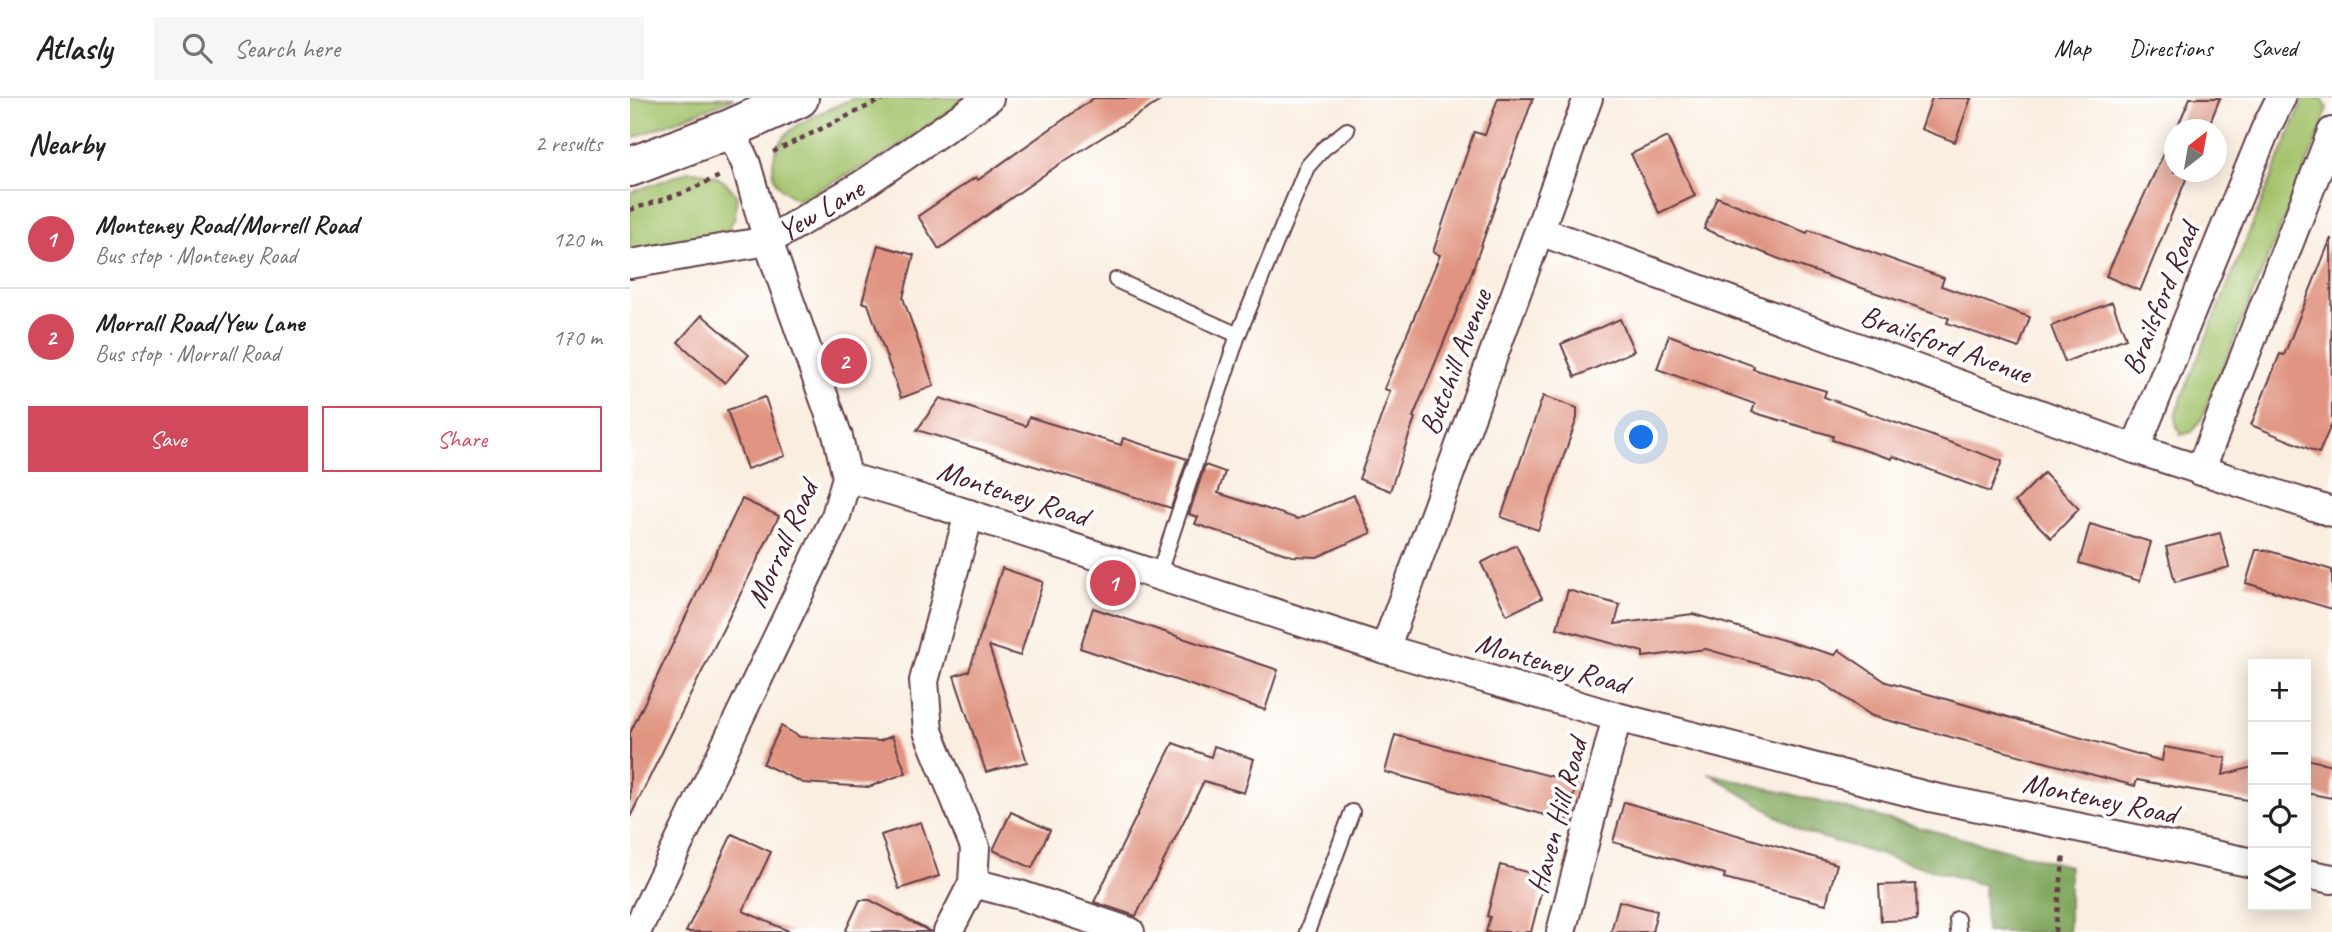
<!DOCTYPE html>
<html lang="en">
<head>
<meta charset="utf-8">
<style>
	:root { --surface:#fff; --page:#f6f6f6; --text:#222; --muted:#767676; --line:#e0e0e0; --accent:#d1495b }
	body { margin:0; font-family:Caveat,sans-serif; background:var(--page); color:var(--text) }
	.controls { position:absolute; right:21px; bottom:21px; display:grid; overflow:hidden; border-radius:0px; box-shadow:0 4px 18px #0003 }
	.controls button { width:63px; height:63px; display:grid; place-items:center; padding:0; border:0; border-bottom:2px solid var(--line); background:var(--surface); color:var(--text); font:35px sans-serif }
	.compass { position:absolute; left:1534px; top:21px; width:63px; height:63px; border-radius:50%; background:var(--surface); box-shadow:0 4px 18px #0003; rotate:31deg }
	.you { position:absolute; left:1012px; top:340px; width:24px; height:24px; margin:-18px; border:5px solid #fff; border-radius:50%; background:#1a73e8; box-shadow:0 0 0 10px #1a73e833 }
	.badge { display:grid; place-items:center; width:46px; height:46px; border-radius:50%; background:var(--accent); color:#fff; font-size:23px; font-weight:700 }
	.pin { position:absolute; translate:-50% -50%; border:4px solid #fff; box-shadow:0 2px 7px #0006 }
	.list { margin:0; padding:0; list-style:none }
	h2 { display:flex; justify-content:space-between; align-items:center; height:91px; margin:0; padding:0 28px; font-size:30px }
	h2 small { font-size:23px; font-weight:400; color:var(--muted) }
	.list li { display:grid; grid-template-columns:46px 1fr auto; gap:21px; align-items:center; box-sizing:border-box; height:98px; padding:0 28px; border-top:2px solid var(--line) }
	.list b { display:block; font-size:26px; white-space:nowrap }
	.list p { margin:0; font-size:23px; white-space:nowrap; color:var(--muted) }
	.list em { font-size:23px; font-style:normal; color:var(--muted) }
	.actions { display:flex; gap:14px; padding:21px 28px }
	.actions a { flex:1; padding:16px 0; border:2px solid var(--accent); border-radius:0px; text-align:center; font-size:24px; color:var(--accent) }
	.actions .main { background:var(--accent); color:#fff }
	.icon { flex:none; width:38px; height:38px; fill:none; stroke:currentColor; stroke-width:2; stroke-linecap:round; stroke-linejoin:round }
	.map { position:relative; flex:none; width:1702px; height:834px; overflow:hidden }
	header { display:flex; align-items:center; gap:42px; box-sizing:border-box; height:98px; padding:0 35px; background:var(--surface); border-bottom:2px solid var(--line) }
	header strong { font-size:33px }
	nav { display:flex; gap:38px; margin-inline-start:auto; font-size:24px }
	.search { width:490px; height:63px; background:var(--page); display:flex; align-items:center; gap:18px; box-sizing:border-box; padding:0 24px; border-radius:0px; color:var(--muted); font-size:26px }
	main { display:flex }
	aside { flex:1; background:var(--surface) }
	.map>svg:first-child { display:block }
	.green { fill:#a3c26a; stroke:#76704a; stroke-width:2 }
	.forest { fill:#82a85e; stroke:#666444; stroke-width:2 }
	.building { fill:#e09481 }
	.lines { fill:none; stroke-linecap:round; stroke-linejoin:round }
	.service-casing { stroke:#643e46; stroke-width:18 }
	.minor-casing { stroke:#643e46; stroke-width:32 }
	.secondary-casing { stroke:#643e46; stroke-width:42 }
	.path { stroke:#643e46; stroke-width:4.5; stroke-dasharray:5 5; stroke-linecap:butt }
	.service { stroke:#fff; stroke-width:14 }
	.minor { stroke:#fff; stroke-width:28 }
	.secondary { stroke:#fff; stroke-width:38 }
	.labels { text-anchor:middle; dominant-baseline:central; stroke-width:7; stroke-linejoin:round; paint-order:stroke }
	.street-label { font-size:30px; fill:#4a1f2b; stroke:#fff }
</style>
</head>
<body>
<header>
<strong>Atlasly</strong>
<div class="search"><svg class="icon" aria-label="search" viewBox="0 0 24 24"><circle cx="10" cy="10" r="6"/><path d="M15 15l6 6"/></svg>Search here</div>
<nav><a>Map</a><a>Directions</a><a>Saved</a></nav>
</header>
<main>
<aside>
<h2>Nearby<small>2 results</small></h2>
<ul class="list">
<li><span class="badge">1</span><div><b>Monteney Road/Morrell Road</b><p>Bus stop · Monteney Road</p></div><em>120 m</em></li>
<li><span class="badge">2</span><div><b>Morrall Road/Yew Lane</b><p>Bus stop · Morrall Road</p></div><em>170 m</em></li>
</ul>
<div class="actions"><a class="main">Save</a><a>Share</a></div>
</aside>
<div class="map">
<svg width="1702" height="834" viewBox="0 0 1702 834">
	<rect width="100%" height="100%" fill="#fff"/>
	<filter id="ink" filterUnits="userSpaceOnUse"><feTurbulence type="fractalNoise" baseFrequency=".0143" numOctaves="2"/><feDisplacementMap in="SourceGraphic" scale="14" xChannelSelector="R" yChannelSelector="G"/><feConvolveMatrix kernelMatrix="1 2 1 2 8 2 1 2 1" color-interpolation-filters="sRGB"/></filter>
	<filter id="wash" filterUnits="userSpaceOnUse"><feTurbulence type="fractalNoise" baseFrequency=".00686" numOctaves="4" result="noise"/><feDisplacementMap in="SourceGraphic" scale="28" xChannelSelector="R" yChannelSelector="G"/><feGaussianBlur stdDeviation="1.57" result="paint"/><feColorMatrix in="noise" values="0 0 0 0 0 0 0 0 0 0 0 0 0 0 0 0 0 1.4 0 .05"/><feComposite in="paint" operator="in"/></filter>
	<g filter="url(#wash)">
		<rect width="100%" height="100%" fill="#faeee0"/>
		<!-- green -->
		<g class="green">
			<polygon points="0,0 104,0 0,41"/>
			<path d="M224 0H340L251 60 168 102C154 94 143 87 143 70 143 27 191 16 224 0Z"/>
			<polygon points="1674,0 1692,0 1697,10 1692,29 1571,322 1562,334 1551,337 1546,326 1546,314"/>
			<path d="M59 73C80 74 94 79 107 98L104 121 93 138 0 155V95Z"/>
		</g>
		<!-- forest -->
		<polygon class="forest" points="1078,675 1439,768 1439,834 1356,834 1354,787 1173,734"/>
		<g id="blocks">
			<!-- building -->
			<g class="building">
				<polygon points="464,0 535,0 428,67 309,151 288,118 346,79 348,82"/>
				<polygon points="868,0 903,0 837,188 783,319 785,320 760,393 729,381 760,293 754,291 810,157 803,154 844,34 855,37"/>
				<polygon points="1302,0 1341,0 1325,44 1291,31"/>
				<polygon points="1560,0 1590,0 1577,32 1546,32"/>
				<polygon points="1544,34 1544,74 1559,74 1510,193 1476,178"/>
				<polygon points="1037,39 1065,98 1029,115 1001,56"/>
				<polygon points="1087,99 1177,135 1179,132 1314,180 1311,188 1400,219 1389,250 1317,225 1319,220 1157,164 1074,131"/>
				<polygon points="1701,140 1702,325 1689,355 1621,327 1650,256 1654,257"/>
				<polygon points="248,147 284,157 273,200 304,288 271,300 238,206 232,204"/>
				<polygon points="1482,204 1496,240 1435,264 1421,228"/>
				<polygon points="72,217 119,257 95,285 48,244"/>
				<polygon points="990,221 1004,253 945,279 931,246"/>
				<polygon points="1039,237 1124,268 1123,271 1196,293 1194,299 1372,363 1360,394 1263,358 1262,361 1202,342 1203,338 1122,314 1125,306 1027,271"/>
				<polygon points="913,298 947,310 947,320 908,432 871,419"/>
				<polygon points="135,299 155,358 117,371 97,312"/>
				<polygon points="310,300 396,328 399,319 491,347 493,340 557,361 541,410 287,332"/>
				<polygon points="575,367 595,374 588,395 668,421 724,397 741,435 687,459 662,458 565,426 568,419 559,416"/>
				<polygon points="1414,375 1449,411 1421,440 1385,404"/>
				<polygon points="112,401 149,418 0,719 0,635"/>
				<polygon points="1460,426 1521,444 1510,483 1449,465"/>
				<polygon points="1590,435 1599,469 1545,484 1536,449"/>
				<polygon points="886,447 912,500 877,517 851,465"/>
				<polygon points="1626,452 1636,452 1702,472 1702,511 1616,485"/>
				<polygon points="372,470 413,484 390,558 359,548 397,664 356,674 324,578 339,573"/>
				<polygon points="938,492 990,507 985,526 1063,516 1205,557 1209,552 1256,584 1532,663 1534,649 1596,660 1593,677 1623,669 1623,703 1507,682 1505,688 1242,618 1191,584 1076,551 1013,559 1013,554 927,530"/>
				<polygon points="463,510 648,572 635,612 450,550"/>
				<polygon points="151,628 170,639 250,643 262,638 276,675 239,689 173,685 133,666"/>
				<polygon points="765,637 947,685 937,723 755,674"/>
				<polygon points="543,645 581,659 584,648 624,661 614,695 574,683 506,818 464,804"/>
				<polygon points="1676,661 1702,667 1702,700 1676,695"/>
				<polygon points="994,704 1207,766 1196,806 1094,780 1095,776 983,744"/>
				<polygon points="381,714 420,732 402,770 363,752"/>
				<polygon points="291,724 309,778 269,791 251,737"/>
				<polygon points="102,736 141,754 113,813 161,834 56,834"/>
				<polygon points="870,767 915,779 901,834 856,834 860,819 857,818"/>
				<polygon points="1286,786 1287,822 1251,823 1249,787"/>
				<polygon points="230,802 240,802 301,834 215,834"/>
				<polygon points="989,803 1027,813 1022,834 981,834"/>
			</g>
		</g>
	</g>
	<g filter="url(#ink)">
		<use href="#blocks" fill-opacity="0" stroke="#643e46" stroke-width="2"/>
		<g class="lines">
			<!-- service casing -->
			<g class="service-casing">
				<g id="service">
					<polyline points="486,182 608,237"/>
					<polyline points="528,478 608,237 677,69 693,51 717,32"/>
					<polyline points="1327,821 1328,834"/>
					<polyline points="677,834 722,714"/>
				</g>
			</g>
			<!-- minor casing -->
			<g class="minor-casing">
				<g id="minor">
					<polyline points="910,133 1505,351 1702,414"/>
					<path id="s1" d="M0 166 138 143 232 87 359 0"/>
					<polyline points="1505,351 1636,30 1651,0"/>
					<polyline points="1570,373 1702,34"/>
					<polyline points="217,379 301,404 755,551 987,619 1300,699 1623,765"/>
					<polyline points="755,551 958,0"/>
					<polyline points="1676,776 1702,781"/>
					<polyline points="343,785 390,797 500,834"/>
					<polyline points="6,834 206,418 217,379 208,339 138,143 116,66 100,31"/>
					<polyline points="318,834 343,785 345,749 298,633 294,583 339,416"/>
					<polyline points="931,834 987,619"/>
				</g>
			</g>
			<!-- secondary casing -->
			<g class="secondary-casing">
				<polyline id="secondary" points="0,69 100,31 169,0"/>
			</g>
			<!-- path -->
			<g class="path">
				<polyline points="143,54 255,0"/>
				<polyline points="0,112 53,95 90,78"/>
				<polyline points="1425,834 1434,756"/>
			</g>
			<!-- service -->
			<use href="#service" class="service"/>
			<!-- minor -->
			<use href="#minor" class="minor"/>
			<!-- secondary -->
			<use href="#secondary" class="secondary"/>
		</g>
	</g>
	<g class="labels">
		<!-- street labels -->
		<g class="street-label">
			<text stroke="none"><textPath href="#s1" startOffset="201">Yew Lane</textPath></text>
			<text transform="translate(1530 201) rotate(-68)">Brailsford Road</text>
			<text transform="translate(1316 246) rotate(20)">Brailsford Avenue</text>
			<text transform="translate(825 264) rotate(-69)">Butchill Avenue</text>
			<text transform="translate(383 395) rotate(18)">Monteney Road</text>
			<text transform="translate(152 446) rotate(-66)">Morrall Road</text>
			<text transform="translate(922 565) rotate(16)">Monteney Road</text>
			<text transform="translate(1470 700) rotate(12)">Monteney Road</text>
			<text transform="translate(927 718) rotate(-75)">Haven Hill Road</text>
		</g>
	</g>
</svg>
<div class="controls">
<button>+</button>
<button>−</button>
<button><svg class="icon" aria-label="locate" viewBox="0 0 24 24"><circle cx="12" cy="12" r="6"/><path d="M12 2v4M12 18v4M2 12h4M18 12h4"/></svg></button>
<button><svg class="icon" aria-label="layers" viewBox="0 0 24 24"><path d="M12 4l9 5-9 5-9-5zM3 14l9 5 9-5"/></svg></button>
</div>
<svg class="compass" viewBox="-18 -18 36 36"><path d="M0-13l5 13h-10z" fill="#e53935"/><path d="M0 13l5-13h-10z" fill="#767676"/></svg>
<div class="you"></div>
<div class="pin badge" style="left:483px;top:485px">1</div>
<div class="pin badge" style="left:214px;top:263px">2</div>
</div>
</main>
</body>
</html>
